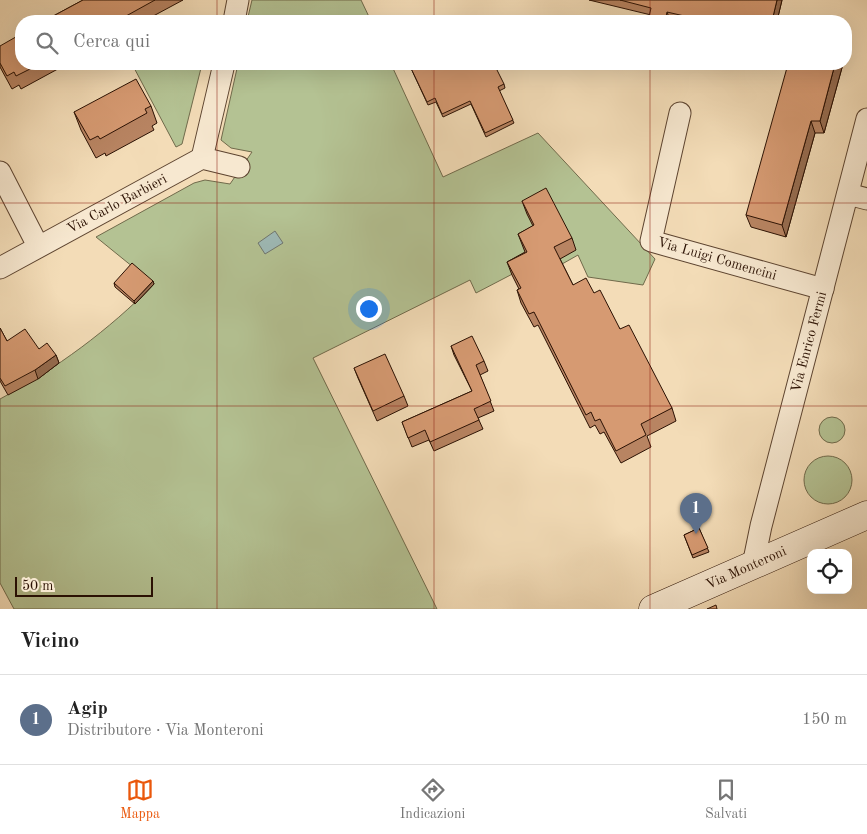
<!DOCTYPE html>
<html lang="it">
<head>
<meta charset="utf-8">
<style>
	:root { --surface:#fff; --page:#f2f2f2; --text:#222; --muted:#767676; --line:#e0e0e0; --accent:#ea580c }
	body { margin:0; font-family:"Old Standard TT",serif; background:var(--page); color:var(--text) }
	.controls { position:absolute; right:15px; bottom:15px; display:grid; overflow:hidden; border-radius:10px; box-shadow:0 5px 20px #0002 }
	.controls button { width:45px; height:45px; display:grid; place-items:center; padding:0; border:0; border-bottom:1px solid var(--line); background:var(--surface); color:var(--text); font:25px sans-serif }
	.scale { position:absolute; left:15px; bottom:12px; width:138px; box-sizing:border-box; padding-left:5px; border:2px solid #2b1103; border-top:0; font-size:14px; line-height:18px; white-space:nowrap; color:#2b1103; -webkit-text-stroke:4px #f7e8d0; paint-order:stroke }
	.you { position:absolute; left:368px; top:308px; width:18px; height:18px; margin:-12px; border:4px solid #fff; border-radius:50%; background:#1a73e8; box-shadow:0 0 0 8px #1a73e833 }
	.badge { display:grid; place-items:center; width:32px; height:32px; border-radius:50%; background:var(--accent); color:#fff; font-size:16px; font-weight:700 }
	.pin { position:absolute; translate:-50% -41px; filter:drop-shadow(0 1px 2px #0008) }
	.pin::after { content:''; position:absolute; top:26px; width:18px; height:15px; background:inherit; clip-path:polygon(0 0,100% 0,50% 100%) }
	.list { margin:0; padding:0; list-style:none }
	h2 { display:flex; justify-content:space-between; align-items:center; height:65px; margin:0; padding:0 20px; font-size:21px }
	h2 small { font-size:16px; font-weight:400; color:var(--muted) }
	.list li { display:grid; grid-template-columns:32px 1fr auto; gap:15px; align-items:center; box-sizing:border-box; height:90px; padding:0 20px; border-top:1px solid var(--line) }
	.list b { display:block; font-size:19px; white-space:nowrap }
	.list p { margin:0; font-size:16px; white-space:nowrap; color:var(--muted) }
	.list em { font-size:16px; font-style:normal; color:var(--muted) }
	.icon { flex:none; width:28px; height:28px; fill:none; stroke:currentColor; stroke-width:2; stroke-linecap:round; stroke-linejoin:round }
	.map { position:relative; flex:none; width:867px; height:609px; overflow:hidden }
	.search { position:absolute; background:var(--surface); box-shadow:0 5px 20px #0002; left:15px; right:15px; top:15px; height:55px; display:flex; align-items:center; gap:12px; box-sizing:border-box; padding:0 18px; border-radius:20px; color:var(--muted); font-size:19px }
	.sheet { height:155px; background:var(--surface) }
	nav { display:flex; justify-content:space-around; align-items:center; box-sizing:border-box; height:70px; border-top:1px solid var(--line); background:var(--surface); font-size:14px; color:var(--muted) }
	nav a { display:grid; justify-items:center; gap:2px }
	nav .on { color:var(--accent) }
	.map>svg:first-child { display:block }
	.green { fill:#b4c293; stroke:#706a4b }
	.water { fill:#9ebab7; stroke:#70766f }
	.lines { fill:none; stroke-linecap:round; stroke-linejoin:round }
	.minor-casing { stroke:#5d4430; stroke-width:23 }
	.secondary-casing { stroke:#2b1103; stroke-width:29 }
	.minor { stroke:#f7e8d0; stroke-width:21 }
	.secondary { stroke:#f7e8d0; stroke-width:28 }
	.wall { fill:#b88462; stroke:#2b1103 }
	.shaded-wall { fill:#966c50; stroke:#2b1103 }
	.building { fill:#d69a72; stroke:#2b1103 }
	.grid { fill:none; stroke:#8f2418; stroke-width:1; stroke-opacity:0.55 }
	.labels { text-anchor:middle; dominant-baseline:central; stroke-width:4; stroke-linejoin:round; paint-order:stroke }
	.street-label { font-size:14px; fill:#2b1103; stroke:#f7e8d0 }
</style>
</head>
<body>
<div class="map">
<svg width="867" height="609" viewBox="0 0 867 609">
	<rect width="100%" height="100%" fill="#f3dcb7"/>
	<filter id="stains"><feTurbulence type="fractalNoise" baseFrequency=".004" numOctaves="4"/><feColorMatrix values="0 0 0 0 .2 0 0 0 0 .09 0 0 0 0 .02 0 0 0 .5 -.17"/></filter>
	<radialGradient id="worn" r=".72"><stop offset=".6" stop-color="#630" stop-opacity="0"/><stop offset="1" stop-color="#630" stop-opacity=".3"/></radialGradient>
	<!-- green -->
	<g class="green">
		<polygon points="252,0 361,0 371,21 247,21"/>
		<polygon points="132,64 202,64 182,144 176,147"/>
		<path d="M238 64H391L443 177 538 133 655 259 643 285 588 277 578 255 555 268 539 238 538 276 524 268 476 293 470 280 313 358 437 609H14L0 583V399C56 369 109 330 154 284L96 237 194 183 205 180 230 184 252 152 231 148 221 140Z"/>
		<circle cx="832" cy="430" r="13"/>
		<circle cx="828" cy="480" r="24"/>
	</g>
	<!-- water -->
	<polygon class="water" points="275,231 283,243 265,254 258,243"/>
	<g class="lines">
		<!-- minor casing -->
		<g class="minor-casing">
			<g id="minor">
				<polyline points="234,21 238,0"/>
				<polyline points="680,113 651,241 823,289"/>
				<polyline points="202,158 224,64"/>
				<polyline points="0,172 38,246"/>
				<polyline points="848,194 867,199"/>
				<polyline points="0,268 202,158 239,167"/>
				<polyline points="753,565 761,526 867,119"/>
			</g>
		</g>
		<!-- secondary casing -->
		<g class="secondary-casing">
			<polyline id="secondary" points="653,609 867,515"/>
		</g>
		<!-- minor -->
		<use href="#minor" class="minor"/>
		<!-- secondary -->
		<use href="#secondary" class="secondary"/>
	</g>
	<!-- wall -->
	<g class="wall">
		<polygon points="83,0 183,0 144,21 44,21"/>
		<polygon points="589,0 782,0 777,21 676,21"/>
		<polygon points="0,46 21,64 67,64 21,89 19,85 12,89 0,67"/>
		<polygon points="409,64 504,84 505,88 499,91 514,123 486,137 471,104 443,117 436,102 428,105"/>
		<polygon points="843,64 824,133 815,133 786,237 751,227 746,215"/>
		<polygon points="151,106 157,123 152,126 154,130 106,156 105,153 96,158 81,130 74,112"/>
		<polygon points="522,201 572,238 576,250 560,259 573,285 594,293 620,329 672,408 676,421 647,436 651,447 621,463 604,432 600,434 595,425 590,428 538,325 534,327 521,303 517,290 519,289 512,275 507,262 525,252 518,234 533,226 527,214"/>
		<polygon points="153,281 154,284 135,304 115,287 114,283"/>
		<polygon points="0,328 7,341 39,349 56,355 59,363 38,379 8,395 0,381"/>
		<polygon points="451,346 484,361 488,371 480,375 494,411 478,418 483,429 434,451 429,440 412,447 402,422 472,391 454,355"/>
		<polygon points="354,368 404,396 408,406 377,421 358,378"/>
		<polygon points="699,528 709,552 693,558 684,535"/>
	</g>
	<!-- shaded-wall -->
	<g class="shaded-wall">
		<polygon points="777,0 782,0 777,21 772,21"/>
		<polygon points="667,12 670,20 670,21 665,21"/>
		<polygon points="835,64 843,64 824,133 820,121"/>
		<polygon points="811,121 815,133 786,237 782,225"/>
		<polygon points="153,281 154,284 135,304 134,301"/>
		<polygon points="56,355 59,363 38,379 35,370"/>
	</g>
	<!-- building -->
	<g class="building">
		<polygon points="83,0 155,0 117,21 44,21"/>
		<polygon points="620,0 777,0 772,21 706,21 667,12 665,21 648,21 651,8"/>
		<polygon points="454,16 457,21 442,21"/>
		<polygon points="21,34 21,64 40,64 16,76 14,72 7,76 0,63 0,46"/>
		<polygon points="409,64 494,64 504,84 498,87 513,120 485,133 470,101 442,114 435,98 427,102"/>
		<polygon points="788,64 835,64 820,121 811,121 782,225 746,215"/>
		<polygon points="136,79 151,106 145,109 147,113 100,139 98,136 90,140 74,112"/>
		<polygon points="546,188 572,238 554,247 573,285 586,278 594,293 600,290 620,329 629,325 672,408 641,424 646,435 616,451 600,419 595,421 591,412 586,415 534,312 529,314 517,290 521,288 507,262 527,252 518,234 534,225 522,201"/>
		<polygon points="132,263 153,281 134,301 114,283"/>
		<polygon points="0,328 7,341 25,329 39,349 47,343 56,355 35,370 5,386 0,378"/>
		<polygon points="472,336 484,361 476,365 491,401 474,409 479,420 430,442 425,430 408,438 402,422 472,391 451,346"/>
		<polygon points="385,354 404,396 373,411 354,368"/>
		<polygon points="699,528 708,548 692,555 684,535"/>
		<polygon points="716,605 717,609 707,609"/>
	</g>
	<!-- grid -->
	<path class="grid" d="M217 0V21M434 0V21M650 0V21M217 64V609M434 64V609M650 64V609M0 203H867M0 406H867"/>
	<g class="labels">
		<!-- street labels -->
		<g class="street-label">
			<text transform="translate(117 204) rotate(-28)">Via Carlo Barbieri</text>
			<text transform="translate(717 259) rotate(16)">Via Luigi Comencini</text>
			<text transform="translate(809 342) rotate(-75)">Via Enrico Fermi</text>
			<text transform="translate(746 568) rotate(-24)">Via Monteroni</text>
		</g>
	</g>
	<rect width="100%" height="100%" filter="url(#stains)"/>
	<rect width="100%" height="100%" fill="url(#worn)"/>
</svg>
<div class="controls">
<button><svg class="icon" aria-label="locate" viewBox="0 0 24 24"><circle cx="12" cy="12" r="6"/><path d="M12 2v4M12 18v4M2 12h4M18 12h4"/></svg></button>
</div>
<div class="scale">50 m</div>
<div class="you"></div>
<div class="pin badge" style="left:696px;top:534px;background:#5c6f8a">1</div>
<div class="search"><svg class="icon" aria-label="search" viewBox="0 0 24 24"><circle cx="10" cy="10" r="6"/><path d="M15 15l6 6"/></svg>Cerca qui</div>
</div>
<section class="sheet">
<h2>Vicino<small></small></h2>
<ul class="list">
<li><span class="badge" style="background:#5c6f8a">1</span><div><b>Agip</b><p>Distributore · Via Monteroni</p></div><em>150 m</em></li>
</ul>
</section>
<nav>
<a class="on"><svg class="icon" aria-label="map" viewBox="0 0 24 24"><path d="M3 6l6-2 6 2 6-2v14l-6 2-6-2-6 2zM9 4v14M15 6v14"/></svg>Mappa</a>
<a><svg class="icon" aria-label="directions" viewBox="0 0 24 24"><path d="M12 3l9 9-9 9-9-9zM9 14v-3h6M13 9l2 2-2 2"/></svg>Indicazioni</a>
<a><svg class="icon" aria-label="saved" viewBox="0 0 24 24"><path d="M7 4h10v16l-5-4-5 4z"/></svg>Salvati</a>
</nav>
</body>
</html>
